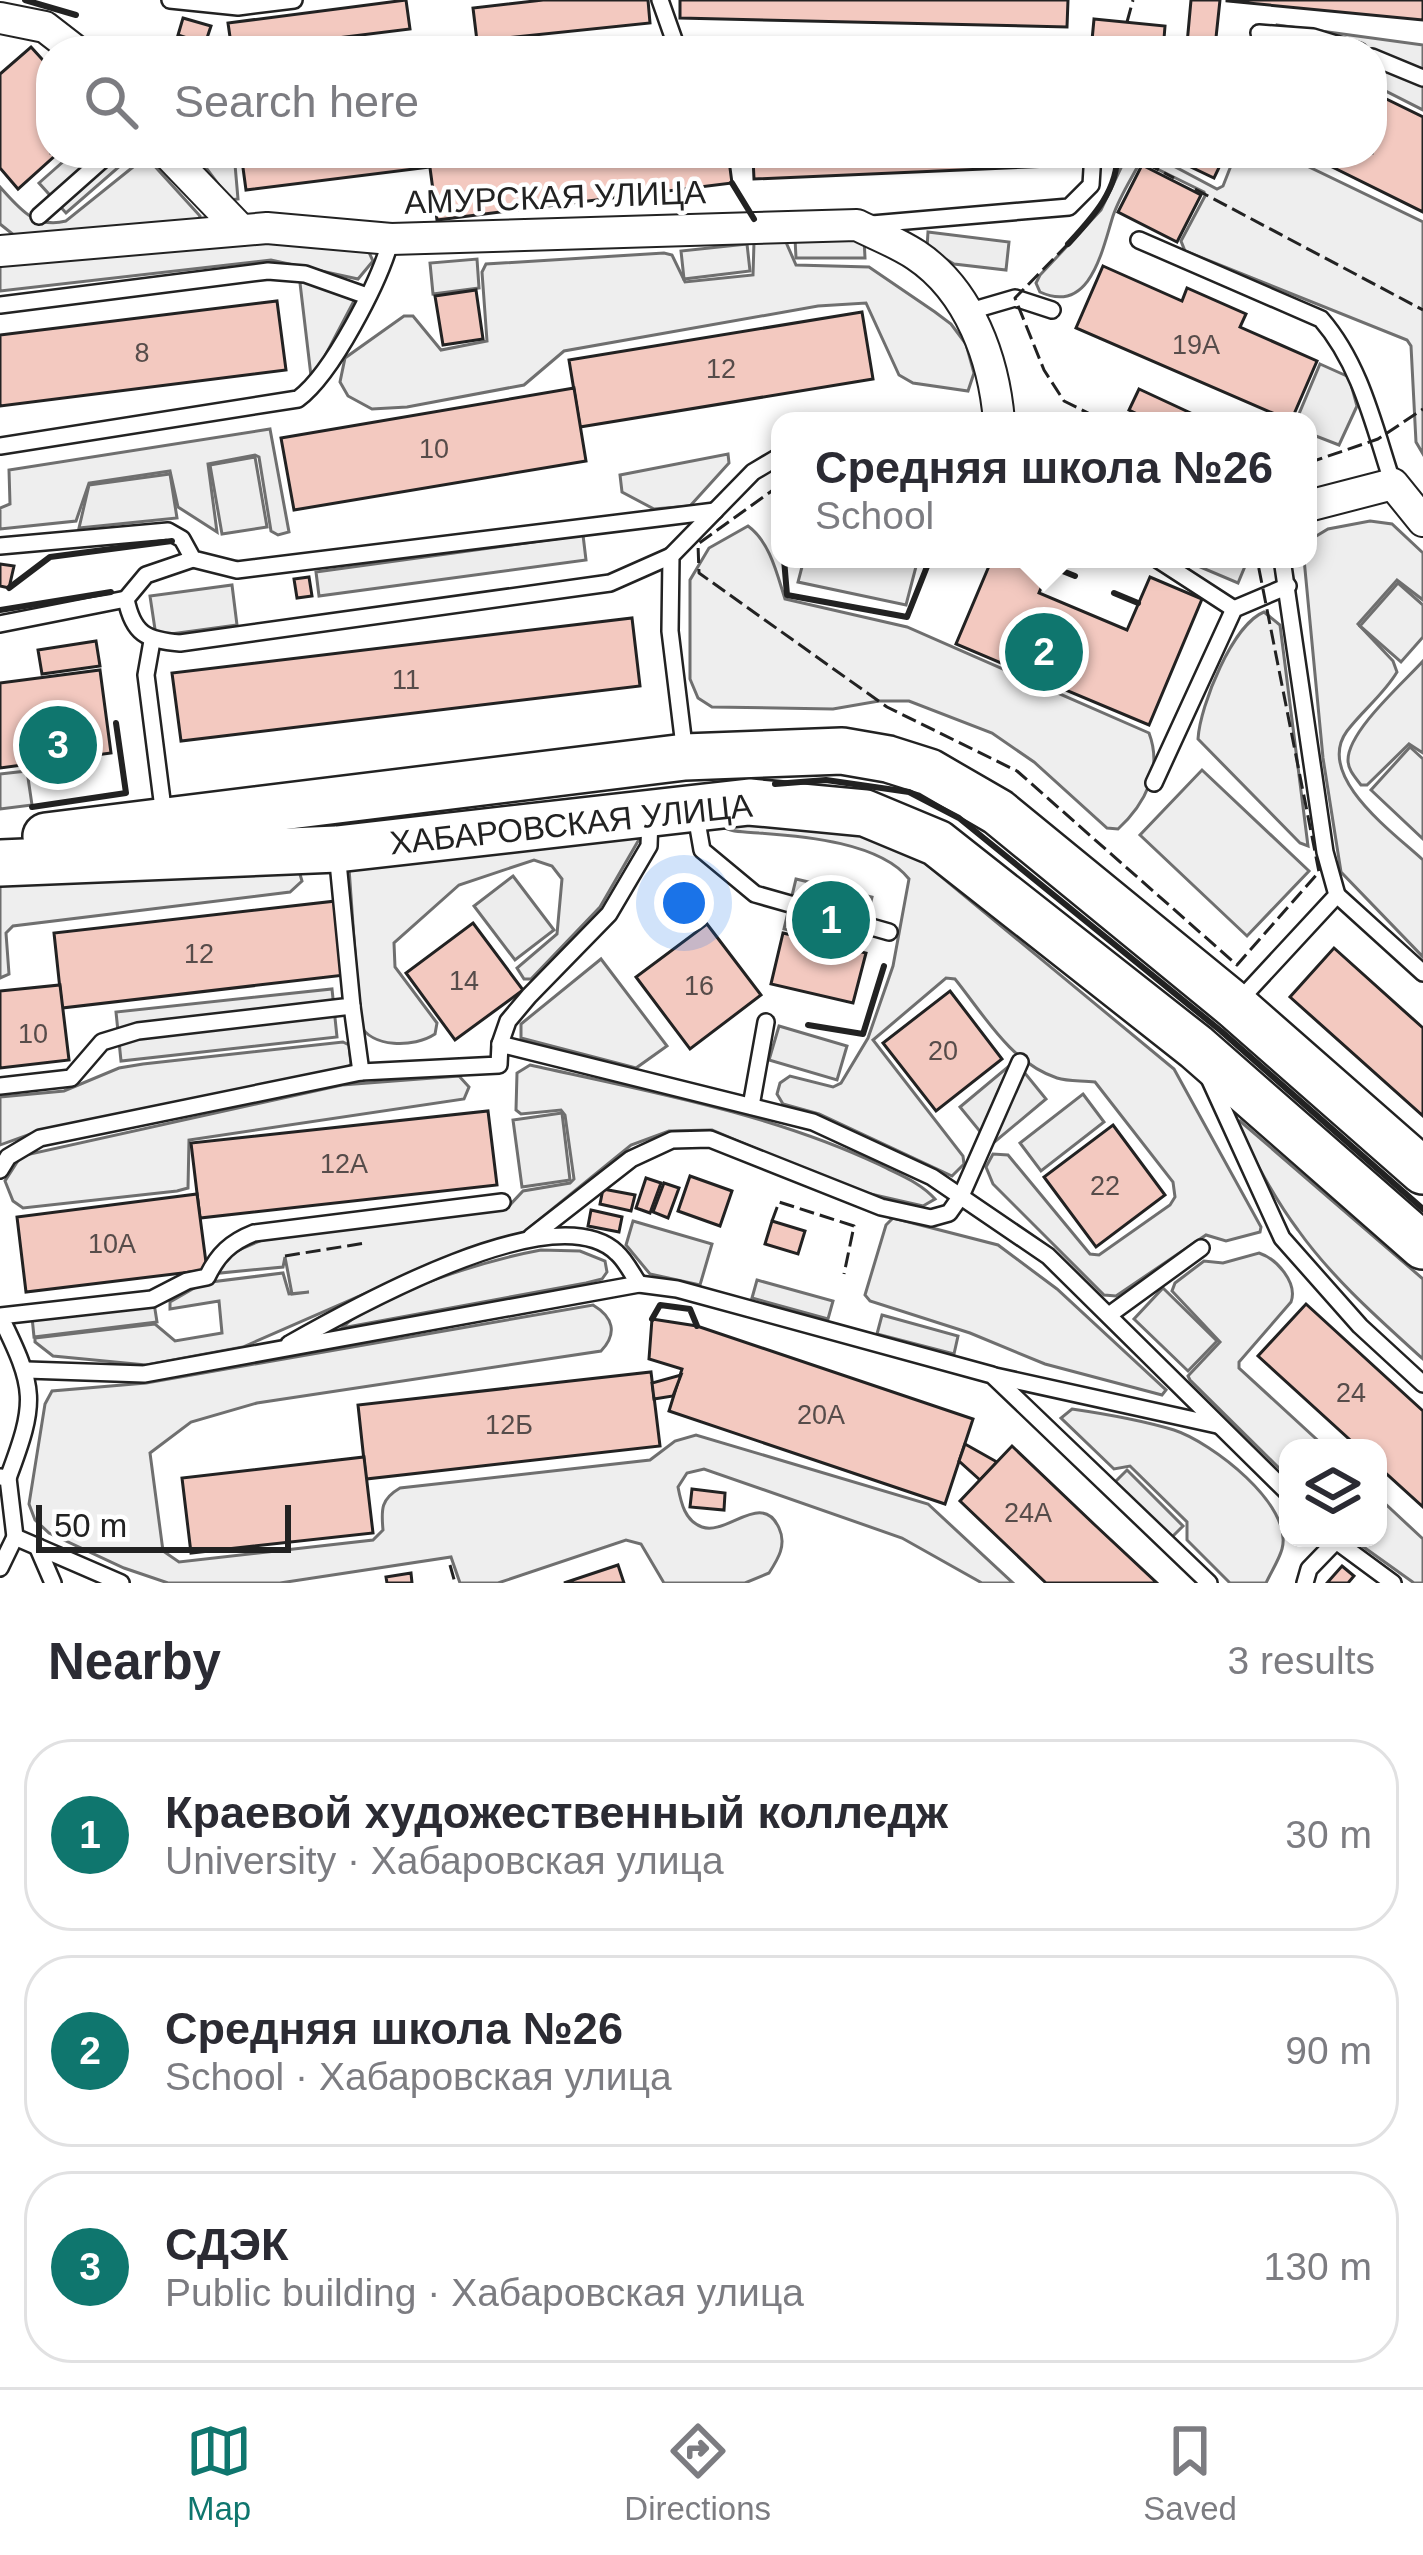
<!DOCTYPE html>
<html lang="en">
<head>
<meta charset="utf-8">
<style>
	:root { --surface:#fff; --page:#f7f7f7; --text:#2b2b33; --muted:#7c7c81; --line:#e1e1e2; --accent:#0f766e }
	body { margin:0; font-family:Helvetica,sans-serif; background:var(--page); color:var(--text) }
	.controls { position:absolute; right:36px; bottom:36px; display:grid; overflow:hidden; border-radius:24px; box-shadow:0 3px 9px #0004 }
	.controls button { width:108px; height:108px; display:grid; place-items:center; padding:0; border:0; border-bottom:3px solid var(--line); background:var(--surface); color:var(--text); font:60px sans-serif }
	.scale { position:absolute; left:36px; bottom:30px; width:255px; box-sizing:border-box; padding-left:12px; border:6px solid #222; border-top:0; font-size:33px; line-height:42px; white-space:nowrap; color:#222; -webkit-text-stroke:9px #fff; paint-order:stroke }
	.you { position:absolute; left:684px; top:903px; width:42px; height:42px; margin:-30px; border:9px solid #fff; border-radius:50%; background:#1a73e8; box-shadow:0 0 0 18px #1a73e833 }
	.badge { display:grid; place-items:center; width:78px; height:78px; border-radius:50%; background:var(--accent); color:#fff; font-size:39px; font-weight:700 }
	.pin { position:absolute; translate:-50% -50%; border:6px solid #fff; box-shadow:0 3px 12px #0006 }
	.popup { position:absolute; left:771px; top:412px; width:546px; height:156px; box-sizing:border-box; display:grid; place-content:center; border-radius:24px; background:var(--surface); filter:drop-shadow(0 3px 9px #0005); font-size:39px; white-space:nowrap; color:var(--muted) }
	.popup b { font-size:45px; color:var(--text) }
	.popup::after { content:''; position:absolute; left:50%; top:100%; margin-left:-24px; border:24px solid transparent; border-top-color:var(--surface) }
	.list { margin:0; padding:0; list-style:none }
	h2 { display:flex; justify-content:space-between; align-items:center; height:156px; margin:0; padding:0 48px; font-size:51px }
	h2 small { font-size:39px; font-weight:400; color:var(--muted) }
	.list li { display:grid; grid-template-columns:78px 1fr auto; gap:36px; align-items:center; box-sizing:border-box; height:192px; margin:0 24px 24px; padding:0 24px; border:3px solid var(--line); border-radius:48px }
	.list b { display:block; font-size:45px; white-space:nowrap }
	.list p { margin:0; font-size:39px; white-space:nowrap; color:var(--muted) }
	.list em { font-size:39px; font-style:normal; color:var(--muted) }
	.icon { flex:none; width:66px; height:66px; fill:none; stroke:currentColor; stroke-width:2; stroke-linecap:round; stroke-linejoin:round }
	.map { position:relative; flex:none; width:1423px; height:1583px; overflow:hidden }
	.search { position:absolute; background:var(--surface); box-shadow:0 3px 9px #0004; left:36px; right:36px; top:36px; height:132px; display:flex; align-items:center; gap:30px; box-sizing:border-box; padding:0 42px; border-radius:48px; color:var(--muted); font-size:45px }
	.sheet { height:804px; background:var(--surface) }
	nav { display:flex; justify-content:space-around; align-items:center; box-sizing:border-box; height:168px; border-top:3px solid var(--line); background:var(--surface); font-size:33px; color:var(--muted) }
	nav a { display:grid; justify-items:center; gap:6px }
	nav .on { color:var(--accent) }
	.map>svg:first-child { display:block }
	.green { fill:#eee; stroke:#6f6f6f; stroke-width:3 }
	.parking { fill:#ededed; stroke:#6f6f6f; stroke-width:3 }
	.building { fill:#f3c9c0; stroke:#222; stroke-width:3 }
	.lines { fill:none; stroke-linecap:round; stroke-linejoin:round }
	.service-casing { stroke:#222; stroke-width:20 }
	.minor-casing { stroke:#222; stroke-width:34 }
	.secondary-casing { stroke:#222; stroke-width:50 }
	.service { stroke:#fff; stroke-width:15 }
	.minor { stroke:#fff; stroke-width:30 }
	.secondary { stroke:#fff; stroke-width:45 }
	.fence { stroke:#222; stroke-width:3; stroke-dasharray:15 6; stroke-linecap:butt }
	.wall { stroke:#222; stroke-width:6 }
	.labels { text-anchor:middle; dominant-baseline:central; stroke-width:9; stroke-linejoin:round; paint-order:stroke }
	.number-label { font-size:27px; fill:#564c4a }
	.street-label { font-size:33px; fill:#222; stroke:#fff }
</style>
</head>
<body>
<div class="map">
<svg width="1423" height="1583" viewBox="0 0 1423 1583">
	<rect width="100%" height="100%" fill="#fff"/>
	<!-- green -->
	<g class="green">
		<polygon points="195,153 234,153 238,199 230,200"/>
		<path d="M1128 153H1149L1217 189 1223 186 1236 153H1280L1423 222V454L1416 442 1411 346 1407 340 1185 251 1181 241 1205 196 1204 192 1145 163 1139 164C1130 181 1119 198 1113 216 1102 251 1090 315 1040 292L1036 283 1040 275 1101 210Z"/>
		<path d="M150 161 200 216 198 221 15 236 0 224V187C20 209 35 229 66 221L138 163Z"/>
		<polygon points="266,233 367,248 373,261 358,279 271,260 0,291 0,255"/>
		<polygon points="785,240 796,265 869,267 935,312 951,324 966,344 974,373 968,391 913,383 899,375 866,303 818,306 564,351 524,385 407,407 372,409 348,396 340,382 345,358 404,316 413,316 441,350 487,341 482,272 486,264 664,253 672,255 685,282 753,275 754,242"/>
		<polygon points="747,244 750,271 684,279 681,251"/>
		<polygon points="307,281 355,299 314,377 311,376 300,283"/>
		<polygon points="270,429 289,532 278,535 271,531 259,457 255,455 208,464 217,532 178,507 170,471 89,483 76,521 0,529 0,508 10,504 9,470"/>
		<polygon points="728,454 729,463 690,506 654,509 622,492 620,475"/>
		<polygon points="255,457 267,527 222,534 210,465"/>
		<path d="M1370 521 1392 524 1423 553V600L1397 580 1358 624 1393 661 1397 672C1384 694 1363 710 1347 731 1314 776 1394 833 1423 860V957L1341 872 1323 758 1304 559H1308V541L1328 529Z"/>
		<path d="M748 526C770 542 777 574 785 599L907 627 1149 733C1163 770 1145 804 1118 829L1107 828 1034 762 992 733 909 701H879L833 709 712 707 698 698 690 679V580L709 548Z"/>
		<polygon points="804,559 918,559 906,605 798,582"/>
		<polygon points="1398,583 1423,605 1423,637 1401,662 1360,626"/>
		<path d="M1264 612 1280 625 1308 846 1300 843 1198 739C1200 705 1233 624 1264 612Z"/>
		<path d="M1423 661V753L1409 744 1367 785H1361C1355 777 1348 770 1348 760 1348 731 1403 683 1423 661Z"/>
		<polygon points="1410,747 1423,759 1423,839 1371,790"/>
		<polygon points="1202,770 1309,871 1247,936 1140,835"/>
		<path d="M811 812 920 859 1174 1069 1261 1227 1260 1232 1226 1241 1206 1235 1116 1296 1104 1295 993 1184 986 1167 993 1154 1008 1155 1090 1254 1099 1255 1170 1205 1175 1197 1173 1182 1095 1082C1083 1080 1069 1082 1057 1078 1011 1063 984 1015 955 979L946 978 873 1040 963 1156 964 1164 952 1176 819 1114 783 1104 777 1094 780 1083 790 1076 833 1087 841 1083 868 1038 893 966 909 879C881 843 805 836 759 833 741 831 731 834 715 822Z"/>
		<path d="M641 836 600 907 531 979H524L517 968 557 934 562 879 552 866 534 860 459 885 394 943 395 967 437 1023 435 1034C414 1048 371 1048 360 1024L349 868Z"/>
		<polygon points="299,871 302,881 290,892 13,926 6,933 9,974 0,978 0,877"/>
		<polygon points="601,959 667,1046 636,1068 521,1038 521,1024"/>
		<polygon points="343,1042 349,1045 351,1064 347,1069 39,1131 0,1145 0,1097 64,1091 119,1068 143,1064"/>
		<path d="M530 1065C647 1091 770 1113 880 1165 899 1175 920 1182 935 1199L923 1206 853 1190 712 1130 669 1131 631 1145 523 1233 369 1292 243 1347 146 1365 53 1356 35 1342V1338L155 1324 175 1341 222 1333 219 1301 170 1309V1302L203 1283 283 1273 289 1294 309 1292 292 1294 285 1257 283 1267 220 1273 219 1266 236 1251 262 1240 508 1207 523 1191 570 1183 574 1179 565 1115 561 1110 521 1114 516 1110 517 1073Z"/>
		<polygon points="459,1076 469,1087 464,1099 189,1140 188,1188 177,1191 23,1208 13,1201 5,1181 21,1156 342,1085"/>
		<polygon points="1083,1094 1104,1122 1041,1171 1020,1143"/>
		<path d="M1240 1121 1423 1279V1359C1379 1319 1333 1279 1298 1230 1274 1198 1254 1159 1236 1124Z"/>
		<polygon points="893,1218 998,1245 1057,1289 1166,1390 1162,1395 1045,1364 970,1333 870,1301 865,1295 886,1225"/>
		<path d="M541 1250 580 1251 605 1261 607 1272 602 1279 586 1283 342 1328C375 1293 492 1259 541 1250Z"/>
		<path d="M1259 1253C1277 1259 1298 1283 1291 1302L1239 1362V1368L1326 1448H1288V1477L1190 1380 1188 1376 1220 1342 1172 1291 1175 1283 1204 1261 1223 1263Z"/>
		<polygon points="1163,1288 1217,1341 1188,1371 1134,1319"/>
		<path d="M593 1305C613 1317 618 1333 601 1351L257 1403 191 1422 150 1453 163 1551 179 1562 373 1540 383 1530C381 1509 381 1499 400 1488L650 1460 675 1441 696 1435 928 1504 1013 1583H982L902 1538 704 1469 687 1473 678 1487C681 1503 685 1521 702 1527 727 1536 762 1490 779 1528 787 1545 778 1559 769 1573L745 1583H664L641 1544 626 1540 498 1583H460L451 1557 280 1583H168L124 1568 49 1533 35 1520 29 1504 45 1404 52 1391 146 1383Z"/>
		<path d="M1072 1409C1106 1414 1141 1420 1174 1430 1211 1442 1294 1505 1282 1549 1279 1560 1271 1572 1266 1583H1230L1187 1540V1522L1130 1466 1114 1469 1061 1418Z"/>
		<polygon points="1378,1497 1423,1539 1423,1583 1414,1583 1351,1538 1378,1538"/>
	</g>
	<!-- parking -->
	<g class="parking">
		<polygon points="1277,25 1423,45 1423,110 1372,84 1372,51 1288,51 1271,45"/>
		<polygon points="73,153 122,153 128,159 66,213 39,183"/>
		<polygon points="928,232 1009,242 1006,270 954,264 927,248"/>
		<polygon points="795,238 864,238 865,258 796,258"/>
		<polygon points="477,259 479,288 433,294 430,263"/>
		<polygon points="1320,364 1349,377 1357,406 1339,445 1308,433 1308,421 1296,421"/>
		<polygon points="170,474 177,518 79,528 89,485"/>
		<polygon points="583,535 586,560 319,596 316,572"/>
		<polygon points="1195,559 1248,559 1238,583 1193,564"/>
		<polygon points="232,585 237,625 156,636 150,596"/>
		<polygon points="27,771 32,805 0,809 0,774"/>
		<polygon points="513,876 554,930 515,960 474,906"/>
		<polygon points="796,879 872,897 860,948 784,929"/>
		<polygon points="332,989 337,1037 121,1061 116,1012"/>
		<polygon points="779,1026 847,1046 837,1080 769,1060"/>
		<polygon points="1015,1061 1046,1099 991,1145 960,1107"/>
		<polygon points="562,1113 570,1180 522,1187 513,1120"/>
		<polygon points="633,1221 712,1244 700,1285 650,1274 626,1245"/>
		<polygon points="757,1280 833,1301 828,1319 752,1298"/>
		<polygon points="154,1303 157,1322 34,1337 32,1317"/>
		<polygon points="882,1315 958,1336 954,1354 877,1334"/>
		<polygon points="1127,1470 1183,1526 1170,1539 1114,1483"/>
	</g>
	<!-- building -->
	<g class="building">
		<polygon points="406,0 410,29 232,51 228,23"/>
		<polygon points="543,0 648,0 650,23 477,41 473,8"/>
		<polygon points="680,0 1068,0 1067,27 680,18"/>
		<polygon points="1191,0 1220,0 1215,47 1187,44"/>
		<polygon points="1423,0 1423,20 1227,1 1227,0"/>
		<polygon points="183,18 211,26 205,44 178,35"/>
		<polygon points="1094,19 1165,26 1163,51 1091,51"/>
		<polygon points="31,47 51,69 51,153 58,153 18,189 0,168 0,74"/>
		<polygon points="1372,92 1423,117 1423,212 1304,153 1372,153"/>
		<polygon points="241,153 428,153 430,167 246,190"/>
		<polygon points="428,153 728,153 732,183 437,220"/>
		<polygon points="728,153 1072,153 1073,165 754,179 753,158 729,159"/>
		<polygon points="1197,153 1226,153 1214,178 1191,167"/>
		<polygon points="1142,165 1201,195 1177,242 1118,212"/>
		<polygon points="1103,266 1182,301 1187,288 1246,314 1240,327 1317,361 1291,421 1076,328"/>
		<polygon points="476,290 483,339 443,345 435,296"/>
		<polygon points="277,301 286,370 0,406 0,335"/>
		<polygon points="862,312 873,379 580,427 569,360"/>
		<polygon points="574,388 586,461 294,510 281,438"/>
		<polygon points="1139,389 1197,416 1195,421 1152,421 1129,410"/>
		<polygon points="992,559 1053,559 1039,593 1127,630 1150,577 1202,599 1149,725 956,644"/>
		<polygon points="0,564 14,566 9,588 0,586"/>
		<polygon points="309,577 312,596 297,598 294,579"/>
		<polygon points="632,618 640,686 181,741 172,673"/>
		<polygon points="96,641 100,666 42,674 38,650"/>
		<polygon points="100,670 111,753 0,768 0,683"/>
		<polygon points="336,901 345,975 62,1008 54,933"/>
		<polygon points="473,923 523,990 455,1040 406,973"/>
		<polygon points="707,924 761,995 690,1049 636,977"/>
		<polygon points="783,933 866,953 853,1003 771,984"/>
		<polygon points="1334,948 1423,1028 1423,1116 1290,997"/>
		<polygon points="60,985 69,1060 0,1068 0,991"/>
		<polygon points="950,991 1002,1059 936,1111 883,1043"/>
		<polygon points="488,1111 497,1185 200,1218 191,1143"/>
		<polygon points="1113,1125 1165,1195 1096,1247 1044,1177"/>
		<polygon points="690,1176 732,1191 720,1226 678,1211"/>
		<polygon points="646,1178 661,1183 650,1213 636,1208"/>
		<polygon points="664,1183 679,1188 668,1218 653,1212"/>
		<polygon points="603,1189 635,1195 631,1211 600,1204"/>
		<polygon points="197,1194 207,1270 26,1292 17,1217"/>
		<polygon points="591,1210 622,1217 619,1232 588,1226"/>
		<polygon points="772,1221 805,1231 798,1254 765,1244"/>
		<polygon points="1306,1304 1423,1411 1423,1507 1378,1466 1378,1448 1359,1448 1258,1356"/>
		<polygon points="652,1319 697,1326 973,1419 945,1504 669,1411 682,1369 649,1359"/>
		<polygon points="651,1372 660,1446 366,1479 358,1405"/>
		<polygon points="681,1375 673,1396 654,1399 652,1383"/>
		<polygon points="965,1444 997,1462 980,1480 959,1461"/>
		<polygon points="1012,1446 1096,1526 1157,1583 1046,1583 960,1501"/>
		<polygon points="364,1457 373,1533 191,1553 182,1478"/>
		<polygon points="692,1489 725,1493 724,1510 690,1507"/>
		<polygon points="618,1565 624,1583 564,1583"/>
		<polygon points="1342,1566 1354,1576 1348,1583 1327,1583"/>
		<polygon points="411,1573 412,1583 387,1583 386,1577"/>
	</g>
	<g class="lines">
		<!-- service casing -->
		<g class="service-casing">
			<g id="service">
				<polyline points="170,0 238,7 294,0"/>
				<polyline points="660,0 678,51"/>
				<polyline points="1259,33 1313,37 1359,51"/>
				<polyline points="1372,57 1423,78"/>
				<polyline points="39,216 110,153"/>
				<polyline points="872,224 1069,207 1091,185 1093,153"/>
				<path d="M1139 240 1321 319C1361 365 1374 427 1393 484"/>
				<polyline points="0,305 268,271 305,274 367,296"/>
				<polyline points="967,312 1015,298 1052,310"/>
				<path d="M0 446 298 399C332 374 380 281 391 239"/>
				<polyline points="0,546 168,531 182,539 193,559 237,570 715,511"/>
				<path d="M193 559 146 575 126 599C133 634 146 640 180 643L610 583 671 556"/>
				<polyline points="1157,559 1234,609"/>
				<polyline points="0,624 126,599"/>
				<polyline points="152,641 146,675 164,816"/>
				<polyline points="685,754 670,631 671,556 753,472 780,456"/>
				<polyline points="1154,783 1234,609 1288,586"/>
				<polyline points="695,810 702,850 755,894 889,932"/>
				<polyline points="1337,895 1423,973"/>
				<polyline points="1237,1003 1337,895 1325,852 1282,559"/>
				<polyline points="352,1006 361,1072"/>
				<polyline points="500,1044 508,1021 529,996 609,914 649,846 650,818"/>
				<polyline points="1208,1076 1282,1238 1360,1326 1423,1384"/>
				<polyline points="0,1086 71,1078 102,1042 138,1031 352,1006 337,852"/>
				<polyline points="751,1106 766,1022"/>
				<polyline points="0,1170 8,1157 40,1138 361,1072 499,1065 500,1044 813,1122 932,1177 1048,1256 1288,1493"/>
				<polyline points="531,1237 631,1159 672,1140 710,1139 881,1207 931,1218 949,1213 961,1196 1020,1062"/>
				<polyline points="1109,1315 1201,1248"/>
				<path d="M289 1344C351 1309 555 1193 617 1253 626 1261 632 1274 639 1284"/>
				<polyline points="27,1370 144,1374 639,1284 677,1289 992,1375 1209,1583"/>
				<polyline points="995,1376 1217,1425"/>
				<polyline points="0,1477 8,1478 15,1537 121,1583"/>
				<path d="M8 1478C37 1401 36 1389 0 1316L152 1299 187 1281 207 1277C218 1254 231 1242 254 1233L502 1202"/>
				<polyline points="1336,1541 1393,1583"/>
				<polyline points="37,1546 53,1583"/>
				<polyline points="0,1568 15,1537"/>
				<polyline points="1305,1583 1309,1569 1336,1541 1333,1538"/>
			</g>
		</g>
		<!-- minor casing -->
		<g class="minor-casing">
			<g id="minor">
				<polyline points="0,18 45,27 76,51"/>
				<polyline points="167,153 241,230"/>
				<path d="M0 251 267 228 391 239 857 225C877 235 898 243 916 255 970 291 994 360 999 421"/>
				<polyline points="1308,506 1393,484 1423,521"/>
			</g>
		</g>
		<!-- secondary casing -->
		<g class="secondary-casing">
			<g id="secondary">
				<polyline points="46,836 685,757 842,751 888,759 929,772 998,812 1235,1006 1423,1171"/>
				<polyline points="0,863 337,849 749,802 865,813 937,843 1196,1047 1423,1246"/>
			</g>
		</g>
		<!-- service -->
		<use href="#service" class="service"/>
		<!-- minor -->
		<use href="#minor" class="minor"/>
		<!-- secondary -->
		<use href="#secondary" class="secondary"/>
		<!-- fence -->
		<g class="fence">
			<polyline points="1127,22 1133,0"/>
			<polyline points="1127,153 1174,178"/>
			<polyline points="1195,189 1423,310"/>
			<polyline points="1068,244 1015,298 1044,370 1064,401 1104,421"/>
			<polyline points="1308,463 1378,439 1423,409"/>
			<polyline points="780,485 698,544 699,573 887,707 1017,771 1237,965 1319,872 1257,559"/>
			<polyline points="772,1221 779,1202 854,1226 844,1274"/>
			<polyline points="285,1256 365,1243"/>
			<polyline points="450,1565 455,1583"/>
		</g>
		<!-- wall -->
		<g class="wall">
			<polyline points="25,0 76,15"/>
			<polyline points="121,50 123,51"/>
			<polyline points="732,183 754,219"/>
			<path d="M1068 244C1091 219 1119 190 1117 153"/>
			<polyline points="784,559 787,595 907,617 930,559"/>
			<polyline points="1050,566 1075,576"/>
			<polyline points="9,588 50,557 172,541"/>
			<polyline points="1114,593 1138,603"/>
			<polyline points="0,610 111,592"/>
			<polyline points="775,784 826,780 909,792 959,818 1221,1031 1423,1209"/>
			<polyline points="32,807 126,793 116,723"/>
			<polyline points="808,1025 863,1034 884,966"/>
			<polyline points="652,1319 660,1305 690,1309 697,1326"/>
		</g>
	</g>
	<g class="labels">
		<!-- number labels -->
		<g class="number-label">
			<text x="1196" y="345">19А</text>
			<text x="142" y="353">8</text>
			<text x="721" y="369">12</text>
			<text x="434" y="449">10</text>
			<text x="406" y="680">11</text>
			<text x="199" y="954">12</text>
			<text x="464" y="981">14</text>
			<text x="699" y="986">16</text>
			<text x="33" y="1034">10</text>
			<text x="943" y="1051">20</text>
			<text x="344" y="1164">12А</text>
			<text x="1105" y="1186">22</text>
			<text x="112" y="1244">10А</text>
			<text x="1351" y="1393">24</text>
			<text x="821" y="1415">20А</text>
			<text x="509" y="1425">12Б</text>
			<text x="1028" y="1513">24А</text>
		</g>
		<!-- street labels -->
		<g class="street-label">
			<text transform="translate(555 197) rotate(-2)">АМУРСКАЯ УЛИЦА</text>
			<text transform="translate(571 824) rotate(-6)">ХАБАРОВСКАЯ УЛИЦА</text>
		</g>
	</g>
</svg>
<div class="controls">
<button><svg class="icon" aria-label="layers" viewBox="0 0 24 24"><path d="M12 4l9 5-9 5-9-5zM3 14l9 5 9-5"/></svg></button>
</div>
<div class="scale">50 m</div>
<div class="you"></div>
<div class="pin badge" style="left:831px;top:920px">1</div>
<div class="pin badge" style="left:1044px;top:652px">2</div>
<div class="popup"><b>Средняя школа №26</b>School</div>
<div class="pin badge" style="left:58px;top:745px">3</div>
<div class="search"><svg class="icon" aria-label="search" viewBox="0 0 24 24"><circle cx="10" cy="10" r="6"/><path d="M15 15l6 6"/></svg>Search here</div>
</div>
<section class="sheet">
<h2>Nearby<small>3 results</small></h2>
<ul class="list">
<li><span class="badge">1</span><div><b>Краевой художественный колледж</b><p>University · Хабаровская улица</p></div><em>30 m</em></li>
<li><span class="badge">2</span><div><b>Средняя школа №26</b><p>School · Хабаровская улица</p></div><em>90 m</em></li>
<li><span class="badge">3</span><div><b>СДЭК</b><p>Public building · Хабаровская улица</p></div><em>130 m</em></li>
</ul>
</section>
<nav>
<a class="on"><svg class="icon" aria-label="map" viewBox="0 0 24 24"><path d="M3 6l6-2 6 2 6-2v14l-6 2-6-2-6 2zM9 4v14M15 6v14"/></svg>Map</a>
<a><svg class="icon" aria-label="directions" viewBox="0 0 24 24"><path d="M12 3l9 9-9 9-9-9zM9 14v-3h6M13 9l2 2-2 2"/></svg>Directions</a>
<a><svg class="icon" aria-label="saved" viewBox="0 0 24 24"><path d="M7 4h10v16l-5-4-5 4z"/></svg>Saved</a>
</nav>
</body>
</html>
